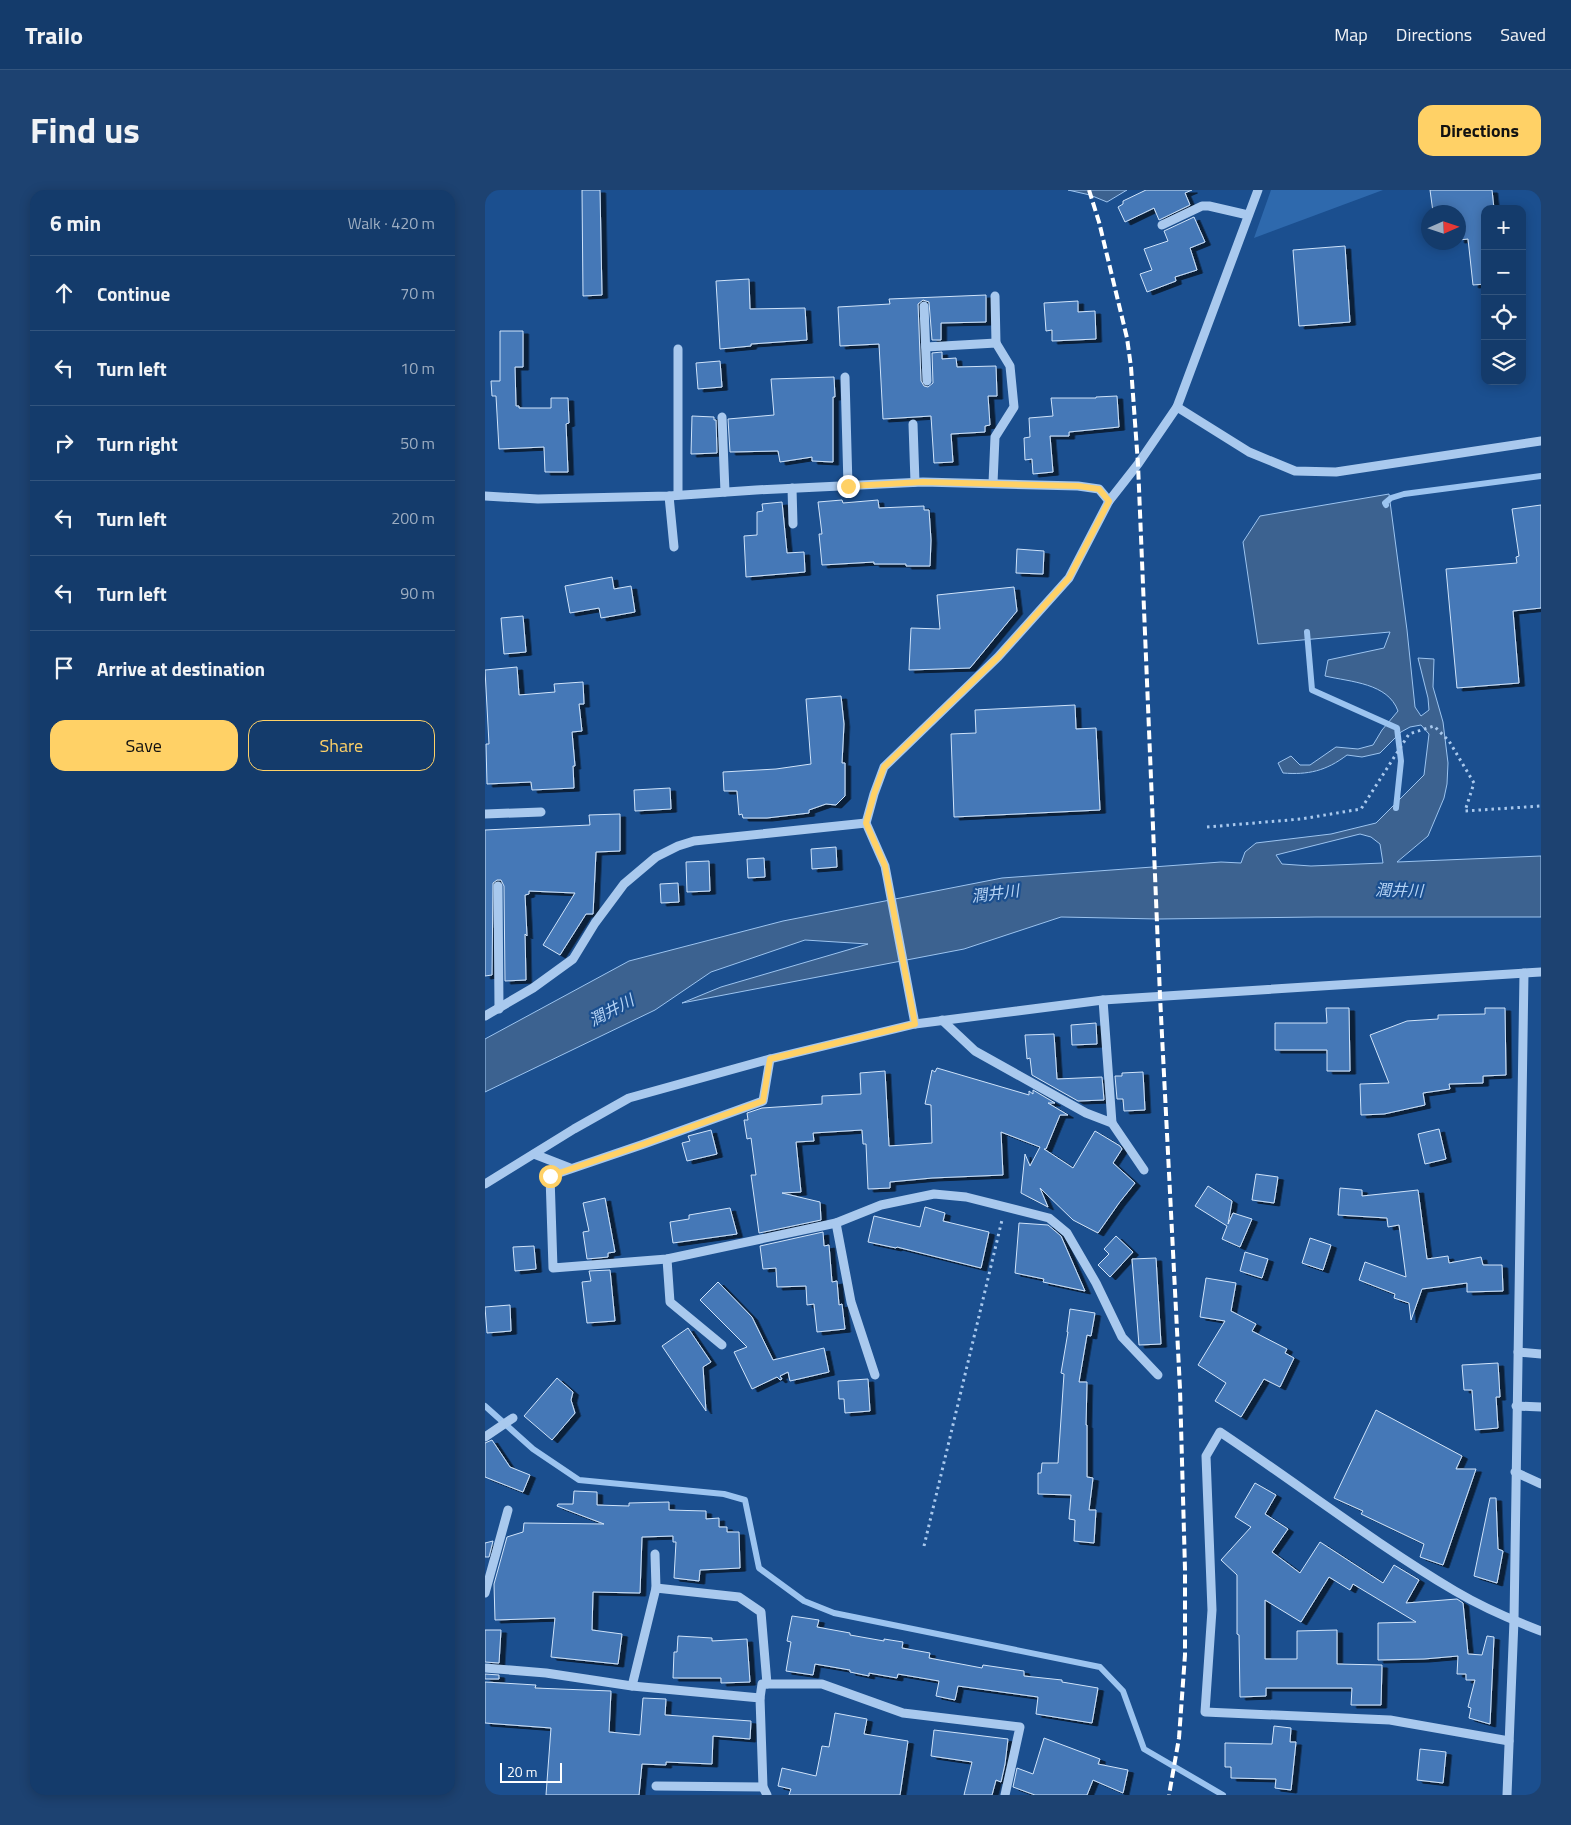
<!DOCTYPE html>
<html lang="en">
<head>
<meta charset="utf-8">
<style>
	:root { --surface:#143b6b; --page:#1d4271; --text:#f1f3f6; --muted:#9dadc1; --line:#33557e; --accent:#ffd166 }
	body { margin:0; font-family:"Titillium Web","Noto Sans JP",sans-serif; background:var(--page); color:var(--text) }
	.controls { position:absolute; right:15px; top:15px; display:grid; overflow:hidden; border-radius:10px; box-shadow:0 2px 12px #0003 }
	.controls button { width:45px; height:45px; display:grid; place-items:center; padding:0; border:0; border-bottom:1px solid var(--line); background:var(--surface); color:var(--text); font:25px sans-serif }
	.compass { position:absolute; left:936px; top:15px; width:45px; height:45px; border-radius:50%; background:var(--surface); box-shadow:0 2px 12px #0003; rotate:87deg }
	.scale { position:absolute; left:15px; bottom:12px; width:62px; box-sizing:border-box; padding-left:5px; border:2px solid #fff; border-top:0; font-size:14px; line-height:18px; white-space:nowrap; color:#fff; -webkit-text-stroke:4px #1b4f8f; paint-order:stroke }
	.stop { position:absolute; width:15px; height:15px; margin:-11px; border:4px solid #ffd166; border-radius:50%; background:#fff }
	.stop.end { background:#ffd166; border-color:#fff; box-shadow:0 1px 5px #0008 }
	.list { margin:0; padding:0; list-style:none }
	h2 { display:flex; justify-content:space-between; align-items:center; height:65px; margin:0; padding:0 20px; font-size:21px }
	h2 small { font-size:16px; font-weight:400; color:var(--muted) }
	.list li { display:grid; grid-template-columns:32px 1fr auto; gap:15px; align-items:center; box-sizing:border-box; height:75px; padding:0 20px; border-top:1px solid var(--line) }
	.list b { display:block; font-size:19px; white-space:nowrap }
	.list em { font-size:16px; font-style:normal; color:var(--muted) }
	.actions { display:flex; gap:10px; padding:15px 20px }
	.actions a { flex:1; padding:11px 0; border:1px solid var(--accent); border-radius:15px; text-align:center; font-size:18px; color:var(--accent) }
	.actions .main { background:var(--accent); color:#111 }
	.icon { flex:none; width:28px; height:28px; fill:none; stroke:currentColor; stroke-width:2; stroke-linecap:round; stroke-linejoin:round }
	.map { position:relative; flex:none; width:1056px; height:1605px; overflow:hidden; border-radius:15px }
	header { display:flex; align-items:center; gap:30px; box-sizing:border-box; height:70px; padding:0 25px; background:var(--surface); border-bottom:1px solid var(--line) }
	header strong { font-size:24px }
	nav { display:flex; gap:28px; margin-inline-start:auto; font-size:18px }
	.intro { display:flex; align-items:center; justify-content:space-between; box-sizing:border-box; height:120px; padding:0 30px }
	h1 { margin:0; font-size:35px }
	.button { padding:12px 22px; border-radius:15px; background:var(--accent); color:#111; font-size:18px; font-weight:700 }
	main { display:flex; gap:30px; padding:0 30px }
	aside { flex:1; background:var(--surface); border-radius:15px; box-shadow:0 2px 12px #0003 }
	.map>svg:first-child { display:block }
	.green { fill:#2e69ad }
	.water { fill:#3c6290; stroke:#9cc4f0; fill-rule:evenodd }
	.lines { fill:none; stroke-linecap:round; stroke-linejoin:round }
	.stream { stroke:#9cc4f0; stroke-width:6 }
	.building { fill:#4478b7; stroke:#cfe3fa; filter:url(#shadow) }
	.path { stroke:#a9c9ee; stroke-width:3; stroke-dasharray:2.5 4; stroke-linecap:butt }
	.minor { stroke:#a9c9ee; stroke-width:9 }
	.rail { stroke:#fff; stroke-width:4; stroke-dasharray:9 4; stroke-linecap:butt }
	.route { stroke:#ffd166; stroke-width:6 }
	.labels { text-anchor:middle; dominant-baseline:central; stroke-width:4.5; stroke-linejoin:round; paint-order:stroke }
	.water-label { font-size:16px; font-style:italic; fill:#b5d3f5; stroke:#1b4f8f }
</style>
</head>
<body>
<header>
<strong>Trailo</strong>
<nav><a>Map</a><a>Directions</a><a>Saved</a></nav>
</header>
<div class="intro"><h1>Find us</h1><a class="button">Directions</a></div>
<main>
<aside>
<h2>6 min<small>Walk · 420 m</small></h2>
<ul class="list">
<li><svg class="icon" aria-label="ahead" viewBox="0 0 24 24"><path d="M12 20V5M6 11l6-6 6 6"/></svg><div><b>Continue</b></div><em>70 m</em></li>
<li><svg class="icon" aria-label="left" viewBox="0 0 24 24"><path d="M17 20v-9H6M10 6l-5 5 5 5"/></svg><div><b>Turn left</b></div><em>10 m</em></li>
<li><svg class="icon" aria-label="right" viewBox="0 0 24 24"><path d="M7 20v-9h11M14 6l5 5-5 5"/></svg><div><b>Turn right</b></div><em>50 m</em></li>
<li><svg class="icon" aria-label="left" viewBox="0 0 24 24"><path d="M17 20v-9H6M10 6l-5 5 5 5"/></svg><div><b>Turn left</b></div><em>200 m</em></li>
<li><svg class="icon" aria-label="left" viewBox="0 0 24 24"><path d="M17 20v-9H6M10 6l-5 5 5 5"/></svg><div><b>Turn left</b></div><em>90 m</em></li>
<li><svg class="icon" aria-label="arrive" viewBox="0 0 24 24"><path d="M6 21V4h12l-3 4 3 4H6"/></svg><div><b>Arrive at destination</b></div></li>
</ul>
<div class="actions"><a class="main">Save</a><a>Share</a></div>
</aside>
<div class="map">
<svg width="1056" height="1605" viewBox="0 0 1056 1605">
	<defs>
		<filter id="shadow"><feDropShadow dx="5.5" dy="3" stdDeviation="0" flood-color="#0009"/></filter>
	</defs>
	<rect width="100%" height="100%" fill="#1b4f8f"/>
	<!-- green -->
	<polygon class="green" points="786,0 898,0 769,48"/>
	<!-- water -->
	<g class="water">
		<polygon points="583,0 642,0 622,12 605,5"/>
		<path d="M904 304 922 440 930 517 936 526 944 520 943 508 933 468 949 469 948 497 958 532 963 573 962 594 959 608 943 646 912 672 1056 666V727H831L673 729 576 727 479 759 197 813 236 797 383 754 320 750 226 782 170 820 0 902V849L144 771 298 731 517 688 736 672 756 673 760 662 771 653 846 644 891 633 939 585 944 544 936 535 925 537 916 542 895 563 877 567 862 565C841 581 823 585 798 583L793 573 806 566 815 575H825L851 557 873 559 888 555 897 540 913 521C903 493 866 492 840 486L843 470 899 458 905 442 773 454 758 352 775 326ZM875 644 886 647 895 654 898 673 826 676 797 674 791 665Z"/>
	</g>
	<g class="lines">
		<!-- stream -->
		<g class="stream">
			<polyline points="901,315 900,313 906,308 919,304 1056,286"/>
			<polyline points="822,442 827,500 912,538 916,571 911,618"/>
			<polyline points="0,1216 48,1259 94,1290 239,1304 260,1310 274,1378 319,1411 349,1423 615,1477 638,1501 659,1559 738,1605"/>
		</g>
	</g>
	<!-- building -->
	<g class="building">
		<polygon points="97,0 115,0 117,105 98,106"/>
		<polygon points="661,0 707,0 700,3 705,15 674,30 669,18 640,32 633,17 638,14 638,11"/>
		<polygon points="945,0 1007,0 1009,19 1000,19 1000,94 988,95 983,49 974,50 974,22 948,22"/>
		<polygon points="709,27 720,52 705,58 712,80 690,87 691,91 662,102 655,84 667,80 659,59 683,51 679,41"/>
		<polygon points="860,56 865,132 814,136 808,60"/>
		<polygon points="264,89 265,119 320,118 322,150 266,154 266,156 235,159 231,91"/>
		<polygon points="501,105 501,132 456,133 456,150 447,150 444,112 438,110 433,114 436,191 439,196 443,197 448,193 447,163 457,162 457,169 471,168 472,177 511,176 512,206 503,206 505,235 500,236 500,242 466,244 468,272 449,273 446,226 398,229 394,154 355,156 353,117 405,114 404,109"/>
		<polygon points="593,111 593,122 610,121 611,149 567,151 567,140 561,141 559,113"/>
		<polygon points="15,141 38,141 38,177 30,177 31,216 34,216 34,218 66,218 66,208 83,208 84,233 81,234 83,282 60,282 59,257 14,259 11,206 7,206 6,191 15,191"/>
		<polygon points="235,171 237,197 213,199 211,173"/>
		<polygon points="349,187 350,207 348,207 348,272 327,271 327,267 295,272 293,261 245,262 243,229 289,225 286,189"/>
		<polygon points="632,206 634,237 584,242 584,246 565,246 568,282 548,284 547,269 540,270 539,248 545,247 544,228 568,226 566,208 611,208 611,207"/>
		<polygon points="207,226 229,227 229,230 231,230 232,263 206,264"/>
		<polygon points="357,310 358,313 393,310 394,318 439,316 439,320 444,320 446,350 445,376 421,376 421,374 389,374 389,372 337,375 334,344 337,344 333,312"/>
		<polygon points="297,312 302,363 319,362 320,382 261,387 259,346 272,345 272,322 278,321 277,314"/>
		<polygon points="1056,315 1056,418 1028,421 1034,493 972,498 961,379 1032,373 1031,367 1034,366 1027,319"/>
		<polygon points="532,359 559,361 558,384 531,383"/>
		<polygon points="127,387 129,399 146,396 150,422 116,428 114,418 85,423 80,396"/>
		<polygon points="529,397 532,421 485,478 424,480 426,438 455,439 452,405"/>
		<polygon points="38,426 41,462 19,464 16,428"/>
		<polygon points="32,477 34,505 70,502 69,494 98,492 99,514 94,514 97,541 87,542 90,576 88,576 89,598 47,600 46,592 2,594 1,554 4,554 0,480"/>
		<polygon points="356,506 359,534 357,573 360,573 360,606 351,615 341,614 324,620 324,623 282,628 258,628 257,624 254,625 252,601 239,601 238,582 291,579 326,574 321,509"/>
		<polygon points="590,515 591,539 611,538 615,620 469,627 466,544 491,543 490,520"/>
		<polygon points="185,598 186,619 150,621 149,600"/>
		<polygon points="135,624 135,661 111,662 108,724 101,724 75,765 58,755 90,703 44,701 44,704 40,705 42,746 40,744 41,790 20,791 19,696 16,690 12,690 8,693 7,785 0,786 0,640 105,635 104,625"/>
		<polygon points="351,657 352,677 327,679 326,659"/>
		<polygon points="279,668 280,687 263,688 262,669"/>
		<polygon points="224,671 225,701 202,702 201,672"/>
		<polygon points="193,693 194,712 176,713 175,694"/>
		<polygon points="841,818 864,818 865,881 842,881 842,860 790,860 790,833 842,833"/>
		<polygon points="1000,818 1020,818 1021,885 998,886 998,893 964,894 965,899 938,903 940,915 899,924 876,925 875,894 904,893 885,845 922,831 953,829 953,825 1000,824"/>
		<polygon points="611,833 612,854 587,855 586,835"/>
		<polygon points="569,844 572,889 617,887 619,910 593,911 547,885 545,868 542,869 540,845"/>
		<polygon points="452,878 544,905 544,901 548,904 548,900 570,913 563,913 583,925 575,925 561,959 559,959 588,978 610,941 635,956 637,959 628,973 650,993 634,1013 613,1043 588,1030 555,998 563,1017 536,1003 540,964 545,976 555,957 516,942 518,985 447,988 405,992 405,998 383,999 381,954 378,954 377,940 328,943 329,951 311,952 316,1002 297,1003 335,1012 336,1030 274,1043 266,985 271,985 266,948 262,949 259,930 263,930 262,923 277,918 337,914 337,906 376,904 375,883 400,881 404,956 447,953 446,915 440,914 447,880 450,882"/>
		<polygon points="658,882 660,920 639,921 638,909 632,909 630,886 637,886 637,883"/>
		<polygon points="954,939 961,969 940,974 933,944"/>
		<polygon points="226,940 232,964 202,971 197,953 205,951 203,946"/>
		<polygon points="771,984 793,987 789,1013 767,1010"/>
		<polygon points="723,996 747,1011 743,1034 748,1023 767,1029 755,1057 737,1049 742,1036 710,1016"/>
		<polygon points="855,998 877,1000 877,1006 933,1000 942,1069 963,1066 964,1073 996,1067 998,1075 1017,1075 1018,1101 982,1102 982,1093 937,1099 926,1130 924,1113 909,1108 910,1104 874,1090 880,1072 921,1087 914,1035 903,1037 902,1028 853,1025"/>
		<polygon points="120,1008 130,1062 123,1063 123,1067 102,1069 98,1042 104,1041 98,1013"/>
		<polygon points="440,1017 460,1023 458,1031 504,1042 496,1078 412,1057 411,1058 383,1052 389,1026 435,1037"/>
		<polygon points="245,1018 252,1044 188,1053 185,1032 204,1029 204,1025"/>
		<polygon points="534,1033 563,1035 576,1046 600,1101 558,1092 559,1089 530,1083"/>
		<polygon points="338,1042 339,1056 344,1055 347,1092 352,1091 354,1115 357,1114 360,1139 332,1142 329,1114 322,1115 321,1096 292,1097 291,1078 278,1079 275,1056"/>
		<polygon points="631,1046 648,1062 625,1087 613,1075 624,1064 619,1059"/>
		<polygon points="825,1048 846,1055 838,1080 817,1073"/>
		<polygon points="49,1056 51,1079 30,1081 28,1057"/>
		<polygon points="760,1062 783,1069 777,1088 755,1081"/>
		<polygon points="671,1068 676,1154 654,1155 647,1069"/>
		<polygon points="125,1080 130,1131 102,1133 97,1092 106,1091 104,1081"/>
		<polygon points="721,1088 751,1093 746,1121 771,1134 767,1141 802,1159 800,1163 809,1168 795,1197 779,1189 756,1227 730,1211 741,1193 713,1175 740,1131 715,1127"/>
		<polygon points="233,1092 267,1127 288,1170 339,1158 344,1182 305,1191 303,1182 295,1186 297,1189 295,1190 292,1187 267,1199 249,1162 262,1157 215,1110"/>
		<polygon points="25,1115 26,1141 2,1143 0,1117"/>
		<polygon points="585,1119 610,1123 606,1146 602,1145 594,1192 602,1192 601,1235 602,1235 602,1287 608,1288 604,1320 611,1320 609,1353 589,1351 590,1330 584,1329 586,1305 553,1304 553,1283 556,1283 557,1273 573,1273 579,1184 576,1183 583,1142 582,1142"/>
		<polygon points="203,1138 226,1172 218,1177 221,1221 177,1156"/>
		<polygon points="1013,1173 1015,1207 1011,1207 1013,1238 990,1240 987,1200 979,1200 977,1175"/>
		<polygon points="72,1188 88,1202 86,1210 90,1223 67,1250 39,1226"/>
		<polygon points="383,1189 385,1221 360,1223 359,1209 354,1209 353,1191"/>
		<polygon points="891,1220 977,1266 971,1279 991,1279 958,1375 935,1367 939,1354 876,1324 878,1321 849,1308"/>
		<polygon points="7,1250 25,1277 45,1285 38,1302 0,1287 0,1253"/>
		<polygon points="770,1293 791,1305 780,1324 803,1339 787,1362 815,1383 835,1352 898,1393 909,1375 934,1390 921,1413 972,1409 978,1413 983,1464 997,1465 1002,1446 1009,1447 1005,1534 984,1528 986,1518 983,1517 990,1490 981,1490 981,1484 972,1484 973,1466 939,1469 893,1470 893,1433 931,1432 868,1394 865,1400 844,1387 816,1432 780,1410 780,1469 812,1469 812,1441 852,1440 852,1474 897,1475 896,1515 866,1515 867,1498 781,1498 781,1506 755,1507 754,1445 752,1444 752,1385 736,1370 766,1337 750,1327"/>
		<polygon points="89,1301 112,1302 112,1315 144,1316 144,1313 184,1312 184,1320 221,1321 221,1329 234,1328 234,1337 242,1337 242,1342 254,1342 255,1378 215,1380 214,1391 189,1388 191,1352 188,1352 188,1346 157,1347 155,1403 108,1402 107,1440 137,1444 133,1474 66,1467 70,1428 10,1430 9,1394 22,1347 38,1342 39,1333 119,1334 72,1316 73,1314 88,1314"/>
		<polygon points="1005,1308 1011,1308 1013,1359 1018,1361 1012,1393 989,1386"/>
		<polygon points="8,1351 4,1367 0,1367 0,1353"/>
		<polygon points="307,1426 334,1430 332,1437 365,1443 365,1445 399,1451 399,1449 418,1452 417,1458 445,1463 444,1468 497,1478 498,1475 539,1481 539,1486 577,1490 577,1492 613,1498 607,1533 551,1524 553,1507 473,1496 470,1510 451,1506 454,1491 413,1484 412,1488 384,1483 384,1486 365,1482 365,1480 330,1474 328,1485 301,1481 306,1452 302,1451"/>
		<polygon points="0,1440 16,1440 14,1473 0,1472"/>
		<polygon points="193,1446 227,1448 227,1451 262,1449 265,1492 236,1493 236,1488 188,1488 189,1462 192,1462"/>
		<polygon points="0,1484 14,1485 14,1489 0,1489"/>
		<polygon points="0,1492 51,1495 50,1498 126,1501 124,1542 155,1545 158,1508 181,1509 180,1525 266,1531 265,1549 228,1546 227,1574 181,1572 181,1575 157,1574 154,1605 61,1605 66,1538 0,1533"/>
		<polygon points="350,1523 382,1529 379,1544 423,1551 415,1605 304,1605 306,1599 293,1596 297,1578 331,1586 337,1556 344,1557"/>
		<polygon points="789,1536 806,1538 805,1552 811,1552 806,1600 790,1598 791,1589 746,1588 746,1577 740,1577 740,1553 787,1554"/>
		<polygon points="449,1540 523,1549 520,1574 516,1592 511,1590 507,1605 479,1605 487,1572 446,1566"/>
		<polygon points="559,1548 615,1569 613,1574 643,1580 638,1603 608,1590 602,1605 550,1605 528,1597 532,1578 548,1584"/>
		<polygon points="935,1559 961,1562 958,1593 932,1590"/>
	</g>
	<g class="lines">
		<!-- path -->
		<g class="path">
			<polyline points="722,637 816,629 876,619 924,544 949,536 964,551 989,593 980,621 1056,616"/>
			<polyline points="439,1356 517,1030"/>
		</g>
		<!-- minor -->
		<g class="minor">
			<polyline points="677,35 717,16 724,16 763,25"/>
			<polyline points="510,106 511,153"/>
			<polyline points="439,116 442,191"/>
			<polyline points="441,157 511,153 525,176 529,217 510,247 508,293"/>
			<polyline points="193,159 193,305"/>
			<polyline points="360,187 363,296"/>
			<polyline points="692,217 764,262 810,281 851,282 1056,251"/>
			<polyline points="237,227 240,302"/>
			<polyline points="428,234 430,292"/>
			<polyline points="307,298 308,334"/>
			<polyline points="0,306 53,309 184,306 271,300 438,292 593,296 614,299 624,311"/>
			<polyline points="184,306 189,357"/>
			<polyline points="0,624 56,622"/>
			<polyline points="13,696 14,819"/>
			<polyline points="618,810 627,933"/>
			<polyline points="0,826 48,798 88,769 110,733 139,694 171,667 193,656 209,651 381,633"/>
			<polyline points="457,830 490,861 601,923 627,933 659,980"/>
			<polyline points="430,834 400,676 381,633 389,604 399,577 513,467 584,388 624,311 653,274 692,217 773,0"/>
			<polyline points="285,869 278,911 159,954 65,986 68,1078 182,1069 351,1033 396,1015 449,1004 481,1007 564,1028 582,1043 611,1093 637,1147 673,1185"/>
			<polyline points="49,964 85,978"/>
			<polyline points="0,994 89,939 144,908 285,869 430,834 618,810 1056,782"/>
			<polyline points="351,1033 366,1112 390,1185"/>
			<polyline points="182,1069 185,1112 237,1155"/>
			<polyline points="1033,1162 1056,1164"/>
			<polyline points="1031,1216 1056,1217"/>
			<polyline points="0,1247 28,1228"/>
			<polyline points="1030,1282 1056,1294"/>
			<polyline points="170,1364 171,1398"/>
			<polyline points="0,1403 23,1320"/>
			<polyline points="0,1478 61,1483 147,1496 275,1508 278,1597 282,1605"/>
			<polyline points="147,1496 171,1398 254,1407 276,1422 282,1494"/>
			<polyline points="275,1508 277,1494 337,1494 418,1523 535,1537 520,1605"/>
			<path d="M1024 1551 905 1530 720 1522 727 1420 721 1266 735 1242C813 1294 889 1353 970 1401 997 1417 1027 1430 1056 1441"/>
			<polyline points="171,1596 278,1597"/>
			<polyline points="1022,1605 1029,1430 1039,783"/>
		</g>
		<!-- rail -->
		<polyline class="rail" points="604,0 614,32 642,148 646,177 653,274 675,806 695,1199 700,1379 700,1465 694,1548 684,1605"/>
	</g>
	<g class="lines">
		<!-- route -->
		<polyline class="route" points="65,986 159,954 278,911 285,869 430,834 400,676 381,633 389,604 399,577 513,467 584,388 624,311 614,299 593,296 438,292 363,296"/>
	</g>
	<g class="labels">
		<!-- water labels -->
		<g class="water-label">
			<text transform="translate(914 700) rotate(1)">潤井川</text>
			<text transform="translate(510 703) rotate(-7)">潤井川</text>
			<text transform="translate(126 820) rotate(-28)">潤井川</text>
		</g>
	</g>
</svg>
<div class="controls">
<button>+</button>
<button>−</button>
<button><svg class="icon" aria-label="locate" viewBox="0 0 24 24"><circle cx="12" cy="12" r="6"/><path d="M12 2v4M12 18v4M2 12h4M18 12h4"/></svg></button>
<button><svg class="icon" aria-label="layers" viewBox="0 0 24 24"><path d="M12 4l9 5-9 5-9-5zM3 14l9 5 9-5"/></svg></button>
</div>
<svg class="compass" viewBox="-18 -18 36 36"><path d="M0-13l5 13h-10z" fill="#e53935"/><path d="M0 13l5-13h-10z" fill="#9dadc1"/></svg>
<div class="scale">20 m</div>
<div class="stop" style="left:65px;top:986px"></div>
<div class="stop end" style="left:363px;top:296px"></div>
</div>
</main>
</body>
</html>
